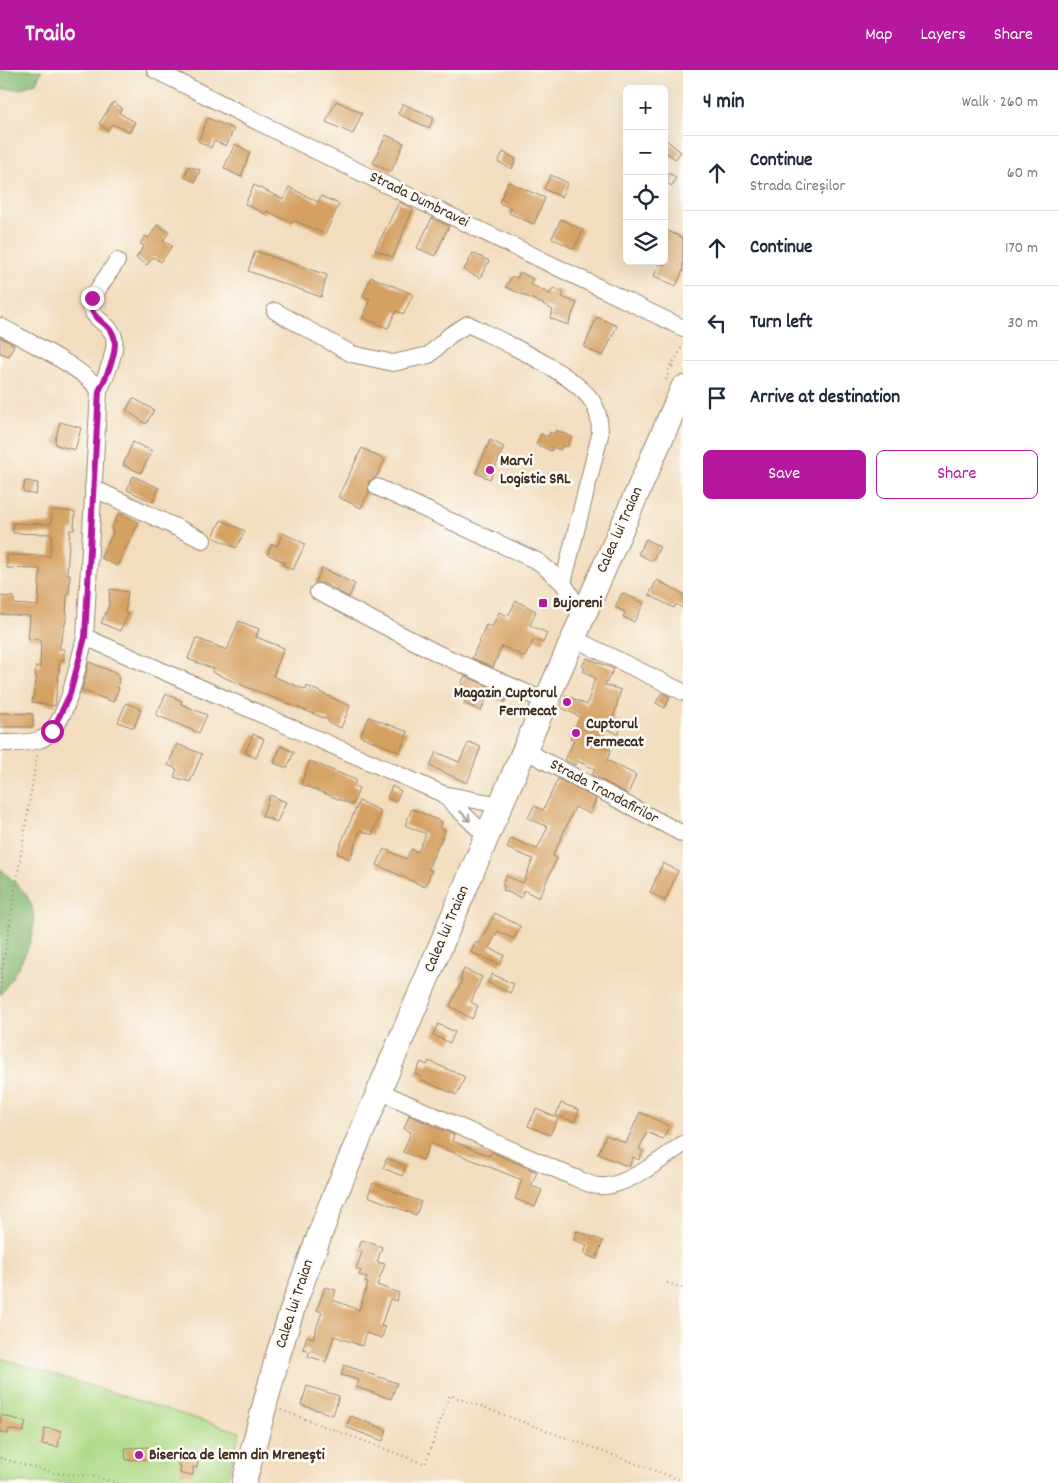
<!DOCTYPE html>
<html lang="en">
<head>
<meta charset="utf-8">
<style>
	:root { --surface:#fff; --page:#f6f6f7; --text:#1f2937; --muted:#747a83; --line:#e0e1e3; --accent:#b5179e }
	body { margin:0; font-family:Dekko,sans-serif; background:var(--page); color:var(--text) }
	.controls { position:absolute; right:15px; top:15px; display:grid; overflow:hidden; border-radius:8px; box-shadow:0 5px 20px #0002 }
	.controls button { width:45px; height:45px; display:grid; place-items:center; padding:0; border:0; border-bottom:1px solid var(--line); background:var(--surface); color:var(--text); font:25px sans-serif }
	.stop { position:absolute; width:15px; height:15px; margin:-11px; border:4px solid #b5179e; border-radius:50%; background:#fff }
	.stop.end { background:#b5179e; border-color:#fff; box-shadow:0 1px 5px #0008 }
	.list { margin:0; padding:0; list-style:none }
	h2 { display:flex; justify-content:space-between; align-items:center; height:65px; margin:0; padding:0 20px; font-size:21px }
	h2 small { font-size:16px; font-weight:400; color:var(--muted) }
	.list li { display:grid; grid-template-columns:32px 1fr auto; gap:15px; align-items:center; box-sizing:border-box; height:75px; padding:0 20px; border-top:1px solid var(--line) }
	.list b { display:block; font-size:19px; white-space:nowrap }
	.list p { margin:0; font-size:16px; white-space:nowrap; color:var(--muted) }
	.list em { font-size:16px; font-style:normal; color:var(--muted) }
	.actions { display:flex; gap:10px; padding:15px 20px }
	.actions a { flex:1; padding:11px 0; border:1px solid var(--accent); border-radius:8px; text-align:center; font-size:18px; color:var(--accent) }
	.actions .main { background:var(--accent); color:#fff }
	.icon { flex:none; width:28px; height:28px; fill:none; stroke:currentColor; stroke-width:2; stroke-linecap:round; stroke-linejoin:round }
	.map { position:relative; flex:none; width:683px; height:1413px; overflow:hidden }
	header { display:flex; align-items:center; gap:30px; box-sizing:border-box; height:70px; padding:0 25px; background:var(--accent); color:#fff }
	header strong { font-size:24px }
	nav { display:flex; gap:28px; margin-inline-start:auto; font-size:18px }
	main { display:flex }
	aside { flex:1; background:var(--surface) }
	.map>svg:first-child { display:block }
	.green { fill:#aeda86; stroke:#748252 }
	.forest { fill:#8aba73; stroke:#627248 }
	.building { fill:#d5a162 }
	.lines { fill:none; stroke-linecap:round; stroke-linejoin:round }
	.minor-casing { stroke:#96846e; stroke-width:18 }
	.highway-casing { stroke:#96846e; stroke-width:26 }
	.path { stroke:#96846e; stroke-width:2; stroke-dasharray:1 4; stroke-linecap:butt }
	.minor { stroke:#fff; stroke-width:16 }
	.highway { stroke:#fff; stroke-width:24 }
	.oneway { stroke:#a79f9a }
	.route { stroke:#b5179e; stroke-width:6 }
	.poi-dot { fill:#b5179e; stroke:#fdfcf7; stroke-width:2 }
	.labels { text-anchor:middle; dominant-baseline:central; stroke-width:5; stroke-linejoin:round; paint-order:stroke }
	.street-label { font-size:16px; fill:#3b2a1e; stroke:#fdfcf7 }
	.poi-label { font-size:16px; font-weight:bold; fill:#3b2a1e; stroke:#fdfcf7; text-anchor:start }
</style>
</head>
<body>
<header>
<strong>Trailo</strong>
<nav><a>Map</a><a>Layers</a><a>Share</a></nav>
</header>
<main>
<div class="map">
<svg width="683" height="1413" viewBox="0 0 683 1413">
	<rect width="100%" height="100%" fill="#fdfcf7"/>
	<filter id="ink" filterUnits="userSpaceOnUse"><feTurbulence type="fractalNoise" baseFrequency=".02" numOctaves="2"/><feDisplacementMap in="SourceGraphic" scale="10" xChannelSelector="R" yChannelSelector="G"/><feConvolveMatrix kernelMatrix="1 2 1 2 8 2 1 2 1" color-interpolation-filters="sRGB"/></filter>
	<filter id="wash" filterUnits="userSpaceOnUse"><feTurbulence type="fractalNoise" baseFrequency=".0096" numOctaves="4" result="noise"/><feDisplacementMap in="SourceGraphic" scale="20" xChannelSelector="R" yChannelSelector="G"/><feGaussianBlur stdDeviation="1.12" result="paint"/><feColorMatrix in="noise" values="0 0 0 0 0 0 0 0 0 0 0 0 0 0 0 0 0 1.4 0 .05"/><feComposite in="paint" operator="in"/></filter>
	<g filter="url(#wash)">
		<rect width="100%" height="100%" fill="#f2ddbe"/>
		<!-- green -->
		<polygon class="green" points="0,1288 240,1362 226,1413 0,1413"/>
		<!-- forest -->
		<g class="forest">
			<polygon points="0,0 42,0 36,13 20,19 0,19"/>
			<path d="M0 798C9 807 20 816 27 826 47 857 18 900 0 925Z"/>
		</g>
		<g id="blocks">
			<!-- building -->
			<g class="building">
				<polygon points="336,31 362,43 353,64 326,52"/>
				<polygon points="113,32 122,38 119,43 135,52 130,62 112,54 108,60 99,54"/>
				<polygon points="403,34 434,47 429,58 398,44"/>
				<polygon points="208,48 234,59 226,76 214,71 211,78 198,71"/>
				<polygon points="386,65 404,73 391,102 373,93"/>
				<polygon points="664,68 681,82 675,89 664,81"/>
				<polygon points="235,74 250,82 241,107 224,98"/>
				<polygon points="503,82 516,89 512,99 498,92"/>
				<polygon points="189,96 200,100 195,112 184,107"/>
				<polygon points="664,101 676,107 672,116 664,112"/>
				<polygon points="551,105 568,113 561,127 544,119"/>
				<polygon points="508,112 545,128 534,154 509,143 511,138 499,133"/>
				<polygon points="254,115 283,129 289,117 318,132 321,126 339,134 325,164 294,150 292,153 267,141 265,144 245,134"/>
				<polygon points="399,132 413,139 393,187 375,180"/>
				<polygon points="432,148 449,156 435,186 417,178"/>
				<polygon points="561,149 583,160 574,179 552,168"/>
				<polygon points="157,155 169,162 163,171 172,176 161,192 153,187 147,195 136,188 144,176 140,174 145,166 149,168"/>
				<polygon points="664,159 683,168 683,200 676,216 654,206 660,193 664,195"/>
				<polygon points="255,181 327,205 321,227 248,201"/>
				<polygon points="473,183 489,191 480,208 464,200"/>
				<polygon points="520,202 533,209 530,214 550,224 553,218 564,222 562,227 577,233 568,255 550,248 553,240 545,235 506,217 512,206 517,208"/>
				<polygon points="371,207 413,224 404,244 396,241 388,258 363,248 370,229 363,226"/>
				<polygon points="597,247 617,256 603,286 584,277"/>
				<polygon points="0,267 14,275 9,286 0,283"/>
				<polygon points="133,328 154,340 146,354 126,340"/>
				<polygon points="60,352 81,358 75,380 56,375 55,370"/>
				<polygon points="556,360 572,367 567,377 563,375 560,380 553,377 551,381 536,374 541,364 548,367 550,362 554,364"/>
				<polygon points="490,370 504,377 490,409 476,403"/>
				<polygon points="133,372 152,381 141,403 123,395"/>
				<polygon points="362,378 385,390 376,407 368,412 369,422 361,438 338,427"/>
				<polygon points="133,406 159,418 153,432 127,420"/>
				<polygon points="25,411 38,413 36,425 23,422"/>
				<polygon points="52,440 75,442 74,460 70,460 67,504 70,504 69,523 67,523 66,550 59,579 64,579 64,590 60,590 55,636 32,632 37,606 35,605 36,596 40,597 41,570 28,568 30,546 0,544 0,526 14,527 14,534 38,536 40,499 7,498 7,485 50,486 52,464 13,463 13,453 51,454"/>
				<polygon points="119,443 139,452 117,496 101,488 114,461 111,460"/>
				<polygon points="221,450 245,461 236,478 213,467"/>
				<polygon points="283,463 305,474 293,500 283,495 284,492 267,484 272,474 277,476"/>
				<polygon points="646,469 660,477 652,491 638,484"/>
				<polygon points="322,498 355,514 349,527 323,513 315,513"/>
				<polygon points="657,510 683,524 683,538 676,534 674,538 649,525"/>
				<polygon points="110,519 128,522 125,543 128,544 120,561 101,553 109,536"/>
				<polygon points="622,523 644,533 634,552 623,547 625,542 615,537"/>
				<polygon points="516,531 536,541 530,555 547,563 543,573 534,569 525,587 502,576 493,597 472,588 486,555 492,557 499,542 508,546"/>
				<polygon points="239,551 259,559 256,567 284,578 273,606 306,620 307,616 350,636 341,658 328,652 329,650 244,616 212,602 214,599 188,589 196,568 227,580"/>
				<polygon points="587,588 614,599 605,615 621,620 613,649 623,654 618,664 607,659 599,675 611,680 607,690 636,705 628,724 592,705 595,699 577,691 575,695 565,690 574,671 570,669 580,647 560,637 566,625 587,635 595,608 583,601 585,598 582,596"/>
				<polygon points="89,592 118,604 119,611 117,617 119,618 113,632 82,620"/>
				<polygon points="465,606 508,625 505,632 488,625 481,641 464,633 471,618 461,614"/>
				<polygon points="662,623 670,627 665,638 656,633"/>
				<polygon points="166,624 182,631 181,634 207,645 199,663 156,645"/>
				<polygon points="126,633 141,639 134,658 118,652"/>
				<polygon points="0,643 33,644 33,657 0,657"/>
				<polygon points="369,647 408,662 400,682 360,666"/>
				<polygon points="253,664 264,669 256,688 245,683"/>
				<polygon points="469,672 481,677 467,713 430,696 436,682 459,692"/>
				<polygon points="177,674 202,684 190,712 174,707 177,699 168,695"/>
				<polygon points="281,676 294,682 287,698 274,693"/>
				<polygon points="310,691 356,710 354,716 359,718 353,735 301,714"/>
				<polygon points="558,709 596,729 590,744 575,737 553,786 557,788 539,828 524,820 521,828 503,820 505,817 502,815 506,806 523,813 533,789 507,778 511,768 537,779 548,757 528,748 534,736 543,740"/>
				<polygon points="392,716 401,721 395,732 387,728"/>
				<polygon points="270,725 286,732 277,752 262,746"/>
				<polygon points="359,731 381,741 372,765 360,760 350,789 337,783"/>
				<polygon points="412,739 442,752 440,758 445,760 428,799 432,800 425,817 377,795 384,779 406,789 411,779 418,782 426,764 405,755"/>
				<polygon points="663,793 678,801 665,831 650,822"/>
				<polygon points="495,843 520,856 514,869 498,861 489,878 504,885 500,895 471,882 476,872 479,874"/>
				<polygon points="464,899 482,907 471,932 478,936 472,949 450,936 462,910 460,909"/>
				<polygon points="492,904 514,914 510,923 488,913"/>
				<polygon points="438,954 455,962 450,973 433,965"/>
				<polygon points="429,991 465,1007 457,1025 421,1010 422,1007 415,1004 421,992 427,995"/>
				<polygon points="561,1033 579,1040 574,1052 556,1045"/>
				<polygon points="536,1039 558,1048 550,1065 528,1056"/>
				<polygon points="640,1042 669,1056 663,1069 647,1062 639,1079 643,1081 639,1090 633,1087 629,1097 598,1084 606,1065 626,1073"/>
				<polygon points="409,1045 454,1065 452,1071 490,1086 491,1082 537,1102 531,1116 542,1120 535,1137 515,1129 522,1110 430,1073 423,1090 403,1082 411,1062 404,1059"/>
				<polygon points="387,1088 406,1096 402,1106 383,1098"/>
				<polygon points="373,1113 421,1132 416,1145 368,1126"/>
				<polygon points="577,1161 603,1171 596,1189 584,1184 587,1175 574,1170"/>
				<polygon points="362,1170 382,1177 377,1192 385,1194 377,1215 399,1223 397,1231 390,1229 381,1256 385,1257 382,1268 366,1263 362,1276 334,1266 326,1292 308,1286 310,1281 303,1279 307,1266 313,1268 322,1242 317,1240 325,1217 336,1220 333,1230 359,1240 368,1213 365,1212 367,1207 359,1205 361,1201 356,1199 362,1182 358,1180"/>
				<polygon points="344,1295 397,1313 391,1329 356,1317 359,1310 341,1305"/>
				<polygon points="307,1316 339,1326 333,1345 301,1335"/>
				<polygon points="1,1345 26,1352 23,1362 9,1359 8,1364 0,1362"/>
				<polygon points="351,1346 387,1360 383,1371 346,1357"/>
				<polygon points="45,1358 61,1361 58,1377 42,1374"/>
				<polygon points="149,1377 154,1383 149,1389 126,1390 125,1378"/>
				<polygon points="179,1384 198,1386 197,1398 193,1397 193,1405 180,1404 181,1396 178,1395"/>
			</g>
		</g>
	</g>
	<g filter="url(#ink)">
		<use href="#blocks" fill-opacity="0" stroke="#96846e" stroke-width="1"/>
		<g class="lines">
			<!-- minor casing -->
			<g class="minor-casing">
				<g id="minor">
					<polyline points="155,0 312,79 683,258"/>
					<path d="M117 191 92 228C87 249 105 249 113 264 119 277 105 309 99 321L85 567 443 724 500 735"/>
					<path d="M275 241 352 284 393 293 429 285 450 265 468 254C501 271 572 302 592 331 599 341 600 353 600 365L563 513"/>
					<path d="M0 256C23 269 88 300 99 321"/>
					<polyline points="377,417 539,492 563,513 583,545"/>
					<polyline points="93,418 203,470"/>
					<polyline points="318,522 439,584 545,631"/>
					<polyline points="573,568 683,622"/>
					<path d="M0 673C13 673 26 674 39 670 67 661 78 593 85 567"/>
					<polyline points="524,680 683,764"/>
					<polyline points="443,724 487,767"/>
					<path d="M379 1021 573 1107C581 1110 591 1116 599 1116 623 1119 664 1088 683 1074"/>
				</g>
			</g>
			<!-- highway casing -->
			<g class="highway-casing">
				<polyline id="highway" points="244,1413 278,1285 294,1234 330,1137 493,752 683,318"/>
			</g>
			<!-- path -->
			<g class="path">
				<polyline points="672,297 683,274"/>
				<polyline points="666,310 671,293 675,290"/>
				<polyline points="0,914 37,685"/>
				<polyline points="667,1213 683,1218"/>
				<polyline points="281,1340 425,1394 450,1325 683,1411"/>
				<polyline points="0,1388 54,1403 91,1406 119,1413"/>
			</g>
			<!-- minor -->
			<use href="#minor" class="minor"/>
			<!-- highway -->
			<use href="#highway" class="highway"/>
		</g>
		<!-- one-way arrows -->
		<defs><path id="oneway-shaft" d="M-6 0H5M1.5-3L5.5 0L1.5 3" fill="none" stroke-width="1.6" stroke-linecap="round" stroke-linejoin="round" transform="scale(1.25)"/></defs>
		<use class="oneway" href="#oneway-shaft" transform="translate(465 746) rotate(45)"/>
	</g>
	<g class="lines" filter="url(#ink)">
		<!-- route -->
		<path class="route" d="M52 661 70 624 85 567 99 321C106 307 120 279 113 264 105 249 87 249 92 228"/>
	</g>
	<!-- markers -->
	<g class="poi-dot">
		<circle cx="490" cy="400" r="5"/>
		<rect x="538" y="528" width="10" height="10" rx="2.5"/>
		<circle cx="567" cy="632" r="5"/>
		<circle cx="576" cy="663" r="5"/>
		<circle cx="139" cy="1385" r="5"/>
	</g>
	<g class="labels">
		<!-- street labels -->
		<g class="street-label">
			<text transform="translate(419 130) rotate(26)">Strada Dumbravei</text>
			<text transform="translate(620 460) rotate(-66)">Calea lui Traian</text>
			<text transform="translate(604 722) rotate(28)">Strada Trandafirilor</text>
			<text transform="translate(447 859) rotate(-67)">Calea lui Traian</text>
			<text transform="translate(295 1234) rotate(-72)">Calea lui Traian</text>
		</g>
		<!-- poi labels -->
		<g class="poi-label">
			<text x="500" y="391">Marvi<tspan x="500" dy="18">Logistic SRL</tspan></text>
			<text x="553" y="533">Bujoreni</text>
			<text x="557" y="623" text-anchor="end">Magazin Cuptorul<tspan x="557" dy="18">Fermecat</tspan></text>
			<text x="586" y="654">Cuptorul<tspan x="586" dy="18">Fermecat</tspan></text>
			<text x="149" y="1385">Biserica de lemn din Mrenești</text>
		</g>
	</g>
</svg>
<div class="controls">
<button>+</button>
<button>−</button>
<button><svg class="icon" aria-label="locate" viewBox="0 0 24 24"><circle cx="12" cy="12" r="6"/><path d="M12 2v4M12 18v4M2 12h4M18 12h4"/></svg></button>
<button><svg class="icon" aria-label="layers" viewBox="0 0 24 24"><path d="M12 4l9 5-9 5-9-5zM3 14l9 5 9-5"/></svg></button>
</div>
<div class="stop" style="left:52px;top:661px"></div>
<div class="stop end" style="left:92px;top:228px"></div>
</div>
<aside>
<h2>4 min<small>Walk · 260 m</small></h2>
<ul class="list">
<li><svg class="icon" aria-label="ahead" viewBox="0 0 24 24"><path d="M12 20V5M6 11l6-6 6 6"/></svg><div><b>Continue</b><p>Strada Cireșilor</p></div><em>60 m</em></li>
<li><svg class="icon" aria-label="ahead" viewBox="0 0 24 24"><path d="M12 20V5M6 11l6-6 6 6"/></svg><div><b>Continue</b></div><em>170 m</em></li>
<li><svg class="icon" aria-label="left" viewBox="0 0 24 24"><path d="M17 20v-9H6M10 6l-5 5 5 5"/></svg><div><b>Turn left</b></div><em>30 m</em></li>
<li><svg class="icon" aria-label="arrive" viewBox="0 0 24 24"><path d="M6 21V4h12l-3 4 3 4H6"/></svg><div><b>Arrive at destination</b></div></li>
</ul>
<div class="actions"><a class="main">Save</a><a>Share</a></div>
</aside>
</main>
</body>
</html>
